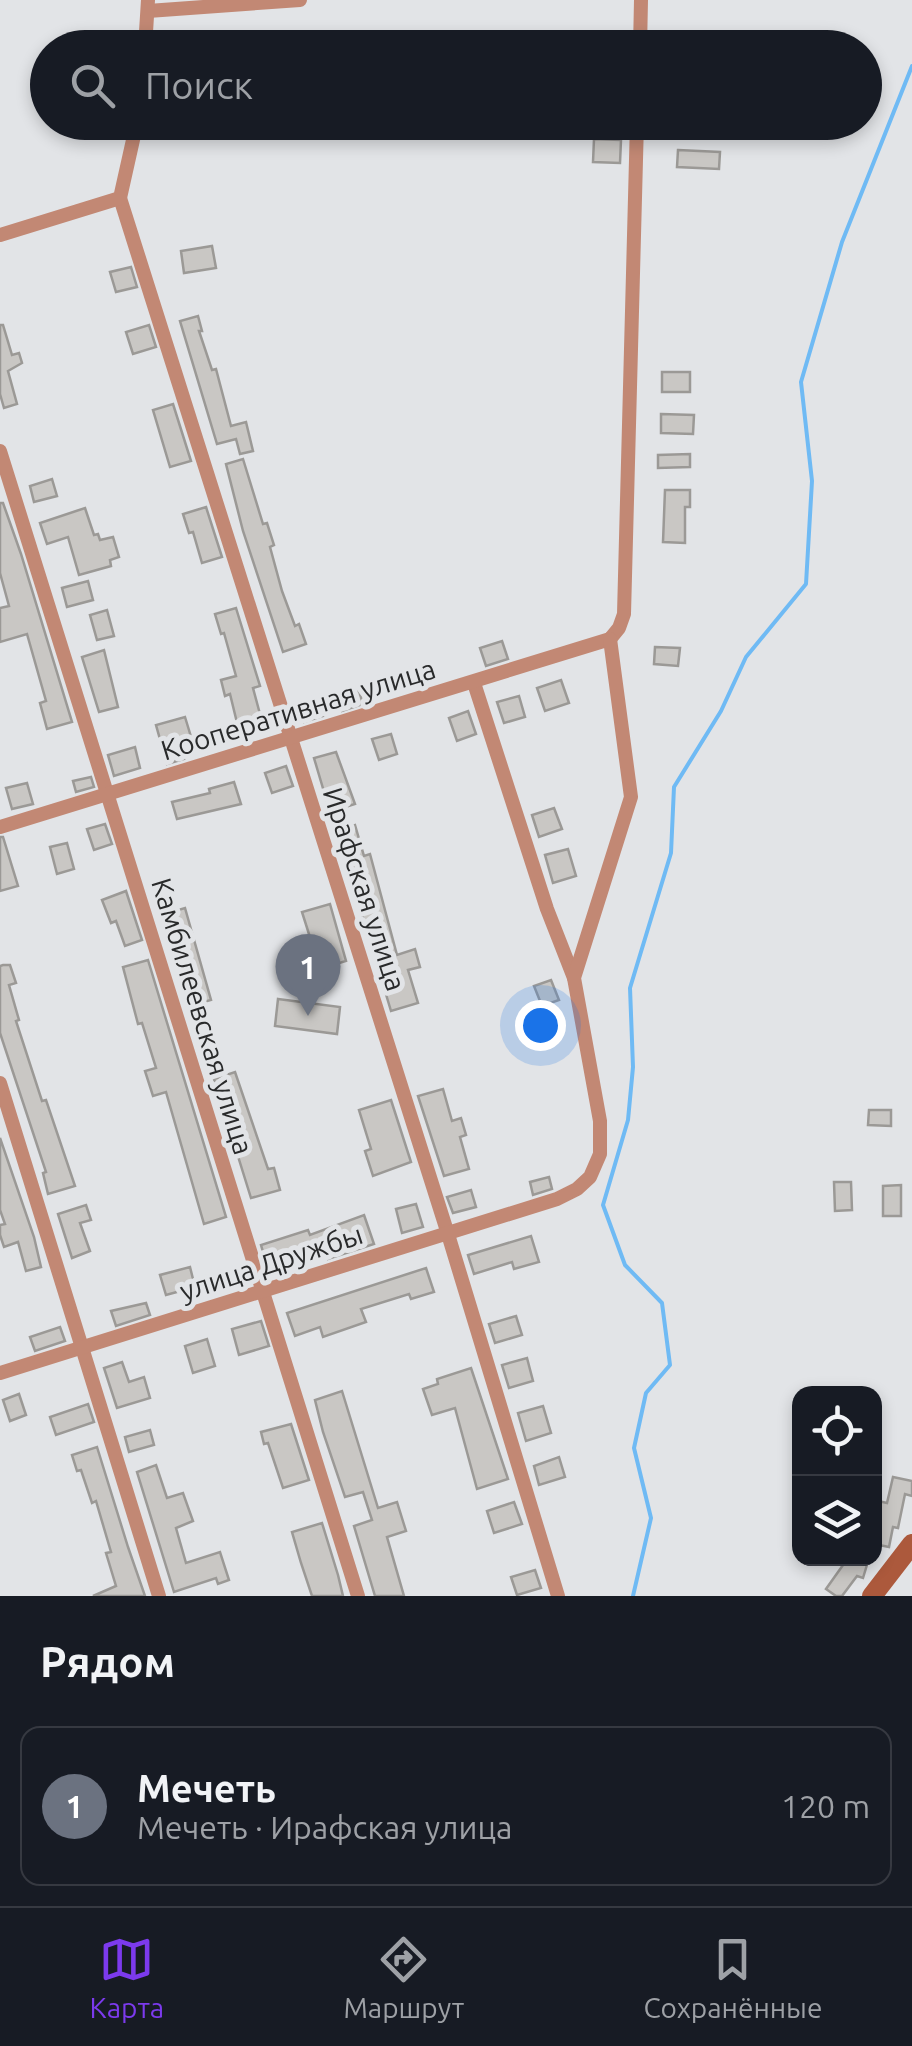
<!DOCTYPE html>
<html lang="ru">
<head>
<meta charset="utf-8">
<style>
	:root { --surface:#171b24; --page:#242831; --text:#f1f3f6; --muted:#9ea1a6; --line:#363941; --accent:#7c3aed }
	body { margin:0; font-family:Ubuntu,sans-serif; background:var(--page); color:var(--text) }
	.controls { position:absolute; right:30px; bottom:30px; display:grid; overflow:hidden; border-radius:20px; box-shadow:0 5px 15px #0003 }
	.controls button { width:90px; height:90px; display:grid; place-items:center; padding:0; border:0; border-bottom:2px solid var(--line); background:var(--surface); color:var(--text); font:50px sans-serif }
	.you { position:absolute; left:540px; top:1025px; width:35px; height:35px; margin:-25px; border:8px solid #fff; border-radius:50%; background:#1a73e8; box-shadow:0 0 0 15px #1a73e833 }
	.badge { display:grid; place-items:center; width:65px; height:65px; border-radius:50%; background:var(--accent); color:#fff; font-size:32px; font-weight:700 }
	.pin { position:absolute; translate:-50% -82px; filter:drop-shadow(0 2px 5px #0008) }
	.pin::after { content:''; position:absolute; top:52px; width:35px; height:30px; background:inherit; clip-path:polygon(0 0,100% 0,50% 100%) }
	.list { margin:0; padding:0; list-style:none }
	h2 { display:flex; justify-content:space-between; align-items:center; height:130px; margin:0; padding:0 40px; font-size:42px }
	h2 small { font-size:32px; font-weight:400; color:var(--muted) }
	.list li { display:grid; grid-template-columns:65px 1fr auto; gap:30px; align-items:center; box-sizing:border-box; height:160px; margin:0 20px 20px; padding:0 20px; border:2px solid var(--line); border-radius:20px }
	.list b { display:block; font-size:38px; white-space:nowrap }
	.list p { margin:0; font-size:32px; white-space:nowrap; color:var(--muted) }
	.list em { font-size:32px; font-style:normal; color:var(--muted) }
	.icon { flex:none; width:55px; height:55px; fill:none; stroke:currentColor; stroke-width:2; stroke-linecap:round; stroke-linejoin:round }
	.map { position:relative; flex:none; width:912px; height:1596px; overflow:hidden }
	.search { position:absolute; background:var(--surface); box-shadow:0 5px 15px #0003; left:30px; right:30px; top:30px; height:110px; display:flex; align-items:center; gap:25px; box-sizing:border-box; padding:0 35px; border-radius:55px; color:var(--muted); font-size:38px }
	.sheet { height:310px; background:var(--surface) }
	nav { display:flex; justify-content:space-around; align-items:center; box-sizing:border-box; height:140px; border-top:2px solid var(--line); background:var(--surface); font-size:28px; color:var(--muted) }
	nav a { display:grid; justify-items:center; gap:5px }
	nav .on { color:var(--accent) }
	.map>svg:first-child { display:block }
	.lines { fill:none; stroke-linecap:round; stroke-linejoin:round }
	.stream { stroke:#6fbaf4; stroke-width:4 }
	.building { fill:#c9c7c4; stroke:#9b9996; stroke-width:2.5 }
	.street { stroke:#c28874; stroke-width:14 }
	.secondary { stroke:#ac593c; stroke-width:20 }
	.labels { text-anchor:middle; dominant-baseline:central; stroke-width:10; stroke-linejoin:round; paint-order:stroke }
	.street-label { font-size:28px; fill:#292a2b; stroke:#e2e4e7 }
</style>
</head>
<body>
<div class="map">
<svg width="912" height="1596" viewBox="0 0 912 1596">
	<rect width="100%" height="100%" fill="#e2e4e7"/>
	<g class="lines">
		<!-- stream -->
		<polyline class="stream" points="633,1596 651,1518 634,1448 646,1393 670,1365 662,1303 625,1265 603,1205 628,1120 633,1067 630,988 671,853 674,787 721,711 746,657 806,584 812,481 801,382 842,242 912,66"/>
	</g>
	<!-- building -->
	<g class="building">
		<polygon points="594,139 621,140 620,163 593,162"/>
		<polygon points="678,150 720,152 719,169 677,167"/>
		<polygon points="212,246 216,268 184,273 181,251"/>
		<polygon points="131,267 137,287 116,292 110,272"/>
		<polygon points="198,316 202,331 199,331 212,370 216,369 231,426 246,422 253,451 240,454 236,439 217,444 180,321"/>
		<polygon points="0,325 3,325 12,355 19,353 22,363 8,371 17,404 4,408 0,394"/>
		<polygon points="149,325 156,347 133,354 126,332"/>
		<rect x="662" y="372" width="28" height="20"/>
		<polygon points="173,404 191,461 170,467 153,410"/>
		<polygon points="661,414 694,415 693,434 661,433"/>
		<polygon points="690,454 690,467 658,468 658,455"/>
		<polygon points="243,459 263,524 267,523 274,545 270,547 282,591 295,626 299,624 306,644 283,652 243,531 226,464"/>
		<polygon points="52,479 57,496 34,502 30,486"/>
		<polygon points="665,490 690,490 690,507 685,507 685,543 663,542"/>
		<polygon points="0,503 3,503 21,554 72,722 47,729 40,703 46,701 27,634 0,642 0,608 9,606 0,573"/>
		<polygon points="206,507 222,557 202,563 193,532 189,533 183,514"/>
		<polygon points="85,508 94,535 98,534 100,540 113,537 119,557 110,560 111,566 79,575 68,537 47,544 40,523"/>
		<polygon points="88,581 93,600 67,607 62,588"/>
		<polygon points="236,608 260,686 253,688 264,729 240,735 230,694 225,696 221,680 236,676 224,633 221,634 215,614"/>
		<polygon points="107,610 114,636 97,640 90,615"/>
		<polygon points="502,641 508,659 486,666 480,648"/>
		<polygon points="655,647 680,648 678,666 654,664"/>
		<polygon points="104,650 118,707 99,712 82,657"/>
		<polygon points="561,680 569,703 545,711 537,688"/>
		<polygon points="359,691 363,704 342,711 338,698"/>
		<polygon points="519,696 525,717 504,723 497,702"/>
		<polygon points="319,704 323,716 304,722 301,711"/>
		<polygon points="468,711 476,734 457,741 449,718"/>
		<polygon points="185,717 192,740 180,743 184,759 167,764 156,725"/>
		<polygon points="391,734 397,754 379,760 372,739"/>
		<polygon points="135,747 140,768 114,776 108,755"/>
		<polygon points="336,752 355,804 330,812 314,758"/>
		<polygon points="286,766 293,786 272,793 265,773"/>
		<polygon points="91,777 94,787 76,792 73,781"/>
		<polygon points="234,782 241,804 177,819 172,802 210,793 209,789"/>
		<polygon points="27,783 33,804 12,809 6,788"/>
		<polygon points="554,808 562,829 539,837 532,815"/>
		<polygon points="105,824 112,844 94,850 87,829"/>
		<polygon points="355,825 364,856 370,854 397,955 415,949 420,967 408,970 418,1003 391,1011 337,831"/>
		<polygon points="0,837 3,837 18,886 0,891"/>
		<polygon points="67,843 74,869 57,874 50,847"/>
		<polygon points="568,849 576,876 553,883 545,855"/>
		<polygon points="126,891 142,940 125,946 116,921 111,923 102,900"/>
		<polygon points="330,904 346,961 320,969 302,912"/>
		<polygon points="185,908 211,1000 190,1006 161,915"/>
		<polygon points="148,960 226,1217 204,1224 166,1092 153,1096 145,1071 156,1068 142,1023 138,1024 123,967"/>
		<polygon points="3,965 10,965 16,983 9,985 19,1020 16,1021 42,1101 46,1100 75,1186 48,1194 43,1173 46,1172 0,1033 0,966"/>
		<polygon points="551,980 559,1000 542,1006 534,986"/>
		<polygon points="278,999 340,1007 337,1034 275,1026"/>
		<polygon points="235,1072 268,1169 274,1168 280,1190 251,1198 214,1079"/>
		<polygon points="443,1089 452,1121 461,1118 466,1135 460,1137 469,1169 444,1176 418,1096"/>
		<polygon points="391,1100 411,1162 373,1176 365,1151 371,1149 359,1110"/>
		<polygon points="869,1110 891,1110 891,1126 868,1125"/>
		<polygon points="0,1138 34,1237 41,1267 26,1271 18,1242 4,1247 0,1235 0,1225 5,1224 0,1210"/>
		<polygon points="549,1177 552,1189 533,1195 530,1182"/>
		<polygon points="834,1182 851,1182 852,1210 835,1211"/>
		<polygon points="901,1185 901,1216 883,1216 883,1186"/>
		<polygon points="471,1190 476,1207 453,1213 447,1197"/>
		<polygon points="416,1204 423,1227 402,1233 396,1209"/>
		<polygon points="86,1205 91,1220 80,1223 90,1251 72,1258 58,1214"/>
		<polygon points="364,1215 374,1244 328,1259 327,1255 269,1272 261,1245 308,1230 310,1235"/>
		<polygon points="531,1236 539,1262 514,1269 512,1262 474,1274 468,1255"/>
		<polygon points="190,1267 195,1287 166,1295 160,1275"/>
		<polygon points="426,1268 434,1292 411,1299 409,1294 361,1309 366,1322 323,1337 320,1327 295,1336 287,1313"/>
		<polygon points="146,1303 150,1315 116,1326 111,1311"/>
		<polygon points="516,1316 522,1335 495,1343 489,1324"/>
		<polygon points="261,1321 269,1346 239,1355 232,1329"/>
		<polygon points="60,1327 65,1341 35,1351 30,1337"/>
		<polygon points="207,1339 215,1366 193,1373 185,1346"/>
		<polygon points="527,1358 533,1381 509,1388 502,1365"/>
		<polygon points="122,1362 129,1382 144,1377 150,1398 117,1408 104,1368"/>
		<polygon points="471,1368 508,1479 477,1489 455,1408 432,1415 423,1389 438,1384 437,1379"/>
		<polygon points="342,1391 378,1508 397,1502 406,1531 387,1537 404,1596 375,1596 354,1526 372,1520 363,1492 345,1497 323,1432 315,1400"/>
		<polygon points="19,1394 26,1415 10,1421 3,1400"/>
		<polygon points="88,1404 94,1422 56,1435 50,1417"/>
		<polygon points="543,1406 551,1433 526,1441 518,1413"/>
		<polygon points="291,1424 309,1480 283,1488 268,1443 264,1444 261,1432"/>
		<polygon points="150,1430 154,1445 129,1452 125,1437"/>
		<polygon points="97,1447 128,1547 145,1596 93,1596 116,1586 106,1553 111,1552 96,1501 92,1503 81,1470 77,1471 72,1455"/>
		<polygon points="559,1457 565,1477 539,1485 534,1466"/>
		<polygon points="156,1465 167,1498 183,1493 193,1521 176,1528 186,1563 220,1552 229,1580 218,1584 216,1578 174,1592 137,1472"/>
		<polygon points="893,1477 912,1481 912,1496 905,1494 898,1528 893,1527 889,1547 874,1544 874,1518 878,1501 887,1503"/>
		<polygon points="514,1502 522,1524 494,1533 487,1511"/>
		<polygon points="322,1523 338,1575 343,1596 312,1596 301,1563 292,1532"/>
		<polygon points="848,1558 869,1558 863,1578 857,1576 842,1596 836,1596 826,1589"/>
		<polygon points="535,1570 541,1588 517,1595 511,1577"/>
	</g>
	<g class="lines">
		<!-- street -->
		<g class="street">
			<polyline points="148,11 300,0"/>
			<polyline points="145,48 148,0"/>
			<polyline points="640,48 641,0"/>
			<polyline points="120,198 447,1231 558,1596"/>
			<polyline points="0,235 120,198 137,122"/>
			<polyline points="0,451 358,1596"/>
			<polyline points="610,639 619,628 624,614 637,122"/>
			<polyline points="474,683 547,909 574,978"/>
			<polyline points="0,827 610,639"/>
			<polyline points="0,1083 159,1596"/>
			<polyline points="0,1373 557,1199 577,1189 590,1177 600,1154 600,1121 574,978 631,797 610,639"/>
		</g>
		<!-- secondary -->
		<polyline class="secondary" points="872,1596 912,1544"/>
	</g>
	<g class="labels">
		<!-- street labels -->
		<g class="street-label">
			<text transform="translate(298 709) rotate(-17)">Кооперативная улица</text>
			<text transform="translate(365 889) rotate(72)">Ирафская улица</text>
			<text transform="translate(203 1016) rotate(73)">Камбилеевская улица</text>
			<text transform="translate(271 1262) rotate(-18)">улица Дружбы</text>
		</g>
	</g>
</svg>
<div class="controls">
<button><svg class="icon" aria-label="locate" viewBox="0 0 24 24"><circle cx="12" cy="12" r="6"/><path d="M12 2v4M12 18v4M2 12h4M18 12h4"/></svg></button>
<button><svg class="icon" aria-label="layers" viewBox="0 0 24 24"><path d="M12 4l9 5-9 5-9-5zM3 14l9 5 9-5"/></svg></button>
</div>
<div class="you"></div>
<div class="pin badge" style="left:308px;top:1016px;background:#6b7280">1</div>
<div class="search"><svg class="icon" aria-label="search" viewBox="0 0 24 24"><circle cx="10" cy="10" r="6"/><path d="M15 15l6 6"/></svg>Поиск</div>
</div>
<section class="sheet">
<h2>Рядом<small></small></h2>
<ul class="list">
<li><span class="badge" style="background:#6b7280">1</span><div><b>Мечеть</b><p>Мечеть · Ирафская улица</p></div><em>120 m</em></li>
</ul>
</section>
<nav>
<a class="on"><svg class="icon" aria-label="map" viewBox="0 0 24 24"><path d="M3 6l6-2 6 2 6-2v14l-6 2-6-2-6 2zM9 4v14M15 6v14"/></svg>Карта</a>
<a><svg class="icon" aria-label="directions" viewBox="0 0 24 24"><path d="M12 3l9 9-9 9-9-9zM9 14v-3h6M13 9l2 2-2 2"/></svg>Маршрут</a>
<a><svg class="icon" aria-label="saved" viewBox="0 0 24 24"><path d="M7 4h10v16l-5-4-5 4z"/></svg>Сохранённые</a>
</nav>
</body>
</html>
